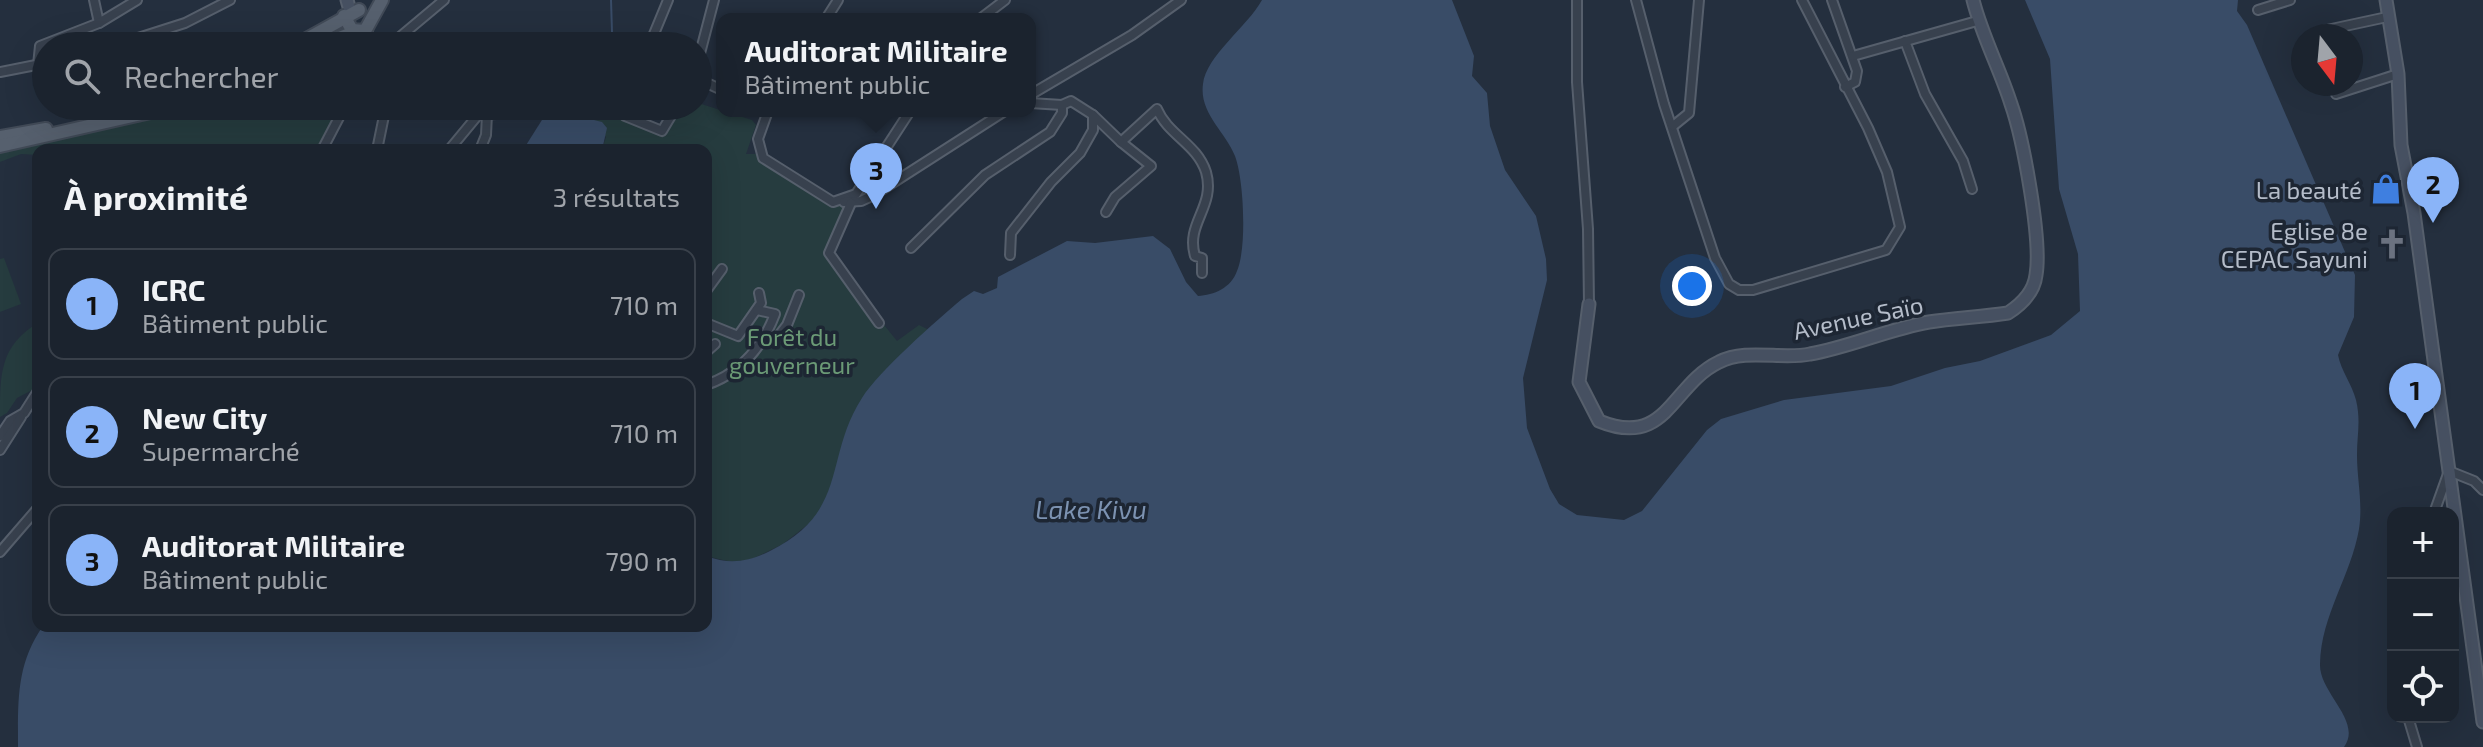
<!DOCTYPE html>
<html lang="fr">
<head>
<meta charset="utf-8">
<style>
	:root { --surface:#1b232e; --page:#282f3a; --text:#f1f3f6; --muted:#a0a4aa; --line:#39404a; --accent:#8ab4f8 }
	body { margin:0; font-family:"Exo 2",sans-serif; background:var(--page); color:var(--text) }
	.controls { position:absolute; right:24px; bottom:24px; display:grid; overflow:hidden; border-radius:16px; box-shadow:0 8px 32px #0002 }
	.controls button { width:72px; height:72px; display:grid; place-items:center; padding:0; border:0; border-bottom:2px solid var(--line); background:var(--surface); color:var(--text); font:40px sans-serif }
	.compass { position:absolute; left:2291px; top:24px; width:72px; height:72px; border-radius:50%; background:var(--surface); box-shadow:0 8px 32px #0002; rotate:164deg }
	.you { position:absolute; left:1692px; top:286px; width:28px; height:28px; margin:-20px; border:6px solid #fff; border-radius:50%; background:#1a73e8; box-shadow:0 0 0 12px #1a73e833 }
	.badge { display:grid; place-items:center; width:52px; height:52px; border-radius:50%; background:var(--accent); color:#111; font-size:26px; font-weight:700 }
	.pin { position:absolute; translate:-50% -66px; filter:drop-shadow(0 2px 4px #0008) }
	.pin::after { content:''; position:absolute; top:42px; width:28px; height:24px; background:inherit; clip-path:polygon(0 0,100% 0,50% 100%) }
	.popup { position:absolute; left:716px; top:13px; width:320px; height:104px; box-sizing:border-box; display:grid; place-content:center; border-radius:16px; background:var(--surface); filter:drop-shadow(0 2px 6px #0005); font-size:26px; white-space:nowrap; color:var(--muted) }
	.popup b { font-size:30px; color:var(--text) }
	.popup::after { content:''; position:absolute; left:50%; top:100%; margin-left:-16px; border:16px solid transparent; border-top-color:var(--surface) }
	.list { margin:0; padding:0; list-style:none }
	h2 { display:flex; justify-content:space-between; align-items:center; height:104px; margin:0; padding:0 32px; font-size:34px }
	h2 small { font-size:26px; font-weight:400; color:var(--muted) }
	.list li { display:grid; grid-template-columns:52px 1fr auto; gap:24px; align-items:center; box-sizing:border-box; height:112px; margin:0 16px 16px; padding:0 16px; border:2px solid var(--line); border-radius:16px }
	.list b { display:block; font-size:30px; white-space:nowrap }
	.list p { margin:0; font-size:26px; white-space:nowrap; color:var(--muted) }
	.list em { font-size:26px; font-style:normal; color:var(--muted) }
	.icon { flex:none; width:44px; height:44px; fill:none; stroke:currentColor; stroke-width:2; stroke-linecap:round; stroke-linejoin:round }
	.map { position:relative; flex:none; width:2483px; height:747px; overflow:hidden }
	.search { position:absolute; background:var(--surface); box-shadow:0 8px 32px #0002; left:32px; top:32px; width:680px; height:88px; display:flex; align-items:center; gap:20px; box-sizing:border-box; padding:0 28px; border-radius:44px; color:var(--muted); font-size:30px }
	.panel { position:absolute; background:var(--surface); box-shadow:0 8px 32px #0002; left:32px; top:144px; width:680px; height:488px; border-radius:16px }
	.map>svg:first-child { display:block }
	.green { fill:#263c3f }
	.water { fill:#394c67 }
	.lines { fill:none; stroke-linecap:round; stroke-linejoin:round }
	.stream { stroke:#394c67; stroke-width:2 }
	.street-casing { stroke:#565f6c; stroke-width:12 }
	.secondary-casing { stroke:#565f6c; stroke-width:15 }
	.primary-casing { stroke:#414a57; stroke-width:16 }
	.street { stroke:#38414e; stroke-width:8 }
	.secondary { stroke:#465061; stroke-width:11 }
	.primary { stroke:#56606e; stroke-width:12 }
	.labels { text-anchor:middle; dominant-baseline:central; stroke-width:7; stroke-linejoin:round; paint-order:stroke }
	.poi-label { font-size:24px; fill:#b4bcc9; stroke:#1d2633; text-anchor:end }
	.street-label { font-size:24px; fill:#b4bcc9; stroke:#1d2633 }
	.park-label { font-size:24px; fill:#6b9a76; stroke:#1d2633 }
	.water-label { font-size:26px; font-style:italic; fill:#7c92b1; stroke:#1d2633 }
</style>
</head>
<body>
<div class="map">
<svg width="2483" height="747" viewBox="0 0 2483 747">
	<rect width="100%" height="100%" fill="#242f3e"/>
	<!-- green -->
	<g class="green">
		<path d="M698 103 752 120 756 125 746 154H767C786 181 821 194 851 203L830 247 847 279 897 341 919 325 929 330 870 388 851 422 826 503 811 522 783 544 754 558 736 563 706 556V150H602L606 137 583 116 584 106C608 106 642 124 667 132L685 106Z"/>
		<polygon points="176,106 340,106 318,150 38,150 38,155 21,154 0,162 0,145"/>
		<polygon points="4,258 21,304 0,312 0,259"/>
		<path d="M38 323V387L17 398 7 413 0 417C0 373 0 346 38 323Z"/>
	</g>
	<!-- water -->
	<g class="water">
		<path d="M1262 0H1452L1474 56 1472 76 1487 93 1490 126 1505 170 1536 216 1546 259 1547 280 1523 378 1527 428 1550 489 1559 504 1577 515 1624 520 1642 511 1707 430 1721 419 1784 400 1891 386 1945 368 1980 361 2051 335 2080 311 2078 254 2059 189 2050 59 2025 0H2238L2237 11 2247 25 2355 275 2354 317 2338 355C2341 371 2352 384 2356 400 2361 421 2357 435 2357 455 2357 480 2363 503 2359 529 2351 576 2321 615 2320 664 2319 693 2363 721 2344 747H18C18 702 16 664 43 626H706V556C730 565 748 562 770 551 850 511 823 459 862 398 878 372 937 320 962 299L974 291 983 294 997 288 998 277 1067 241 1095 243 1153 236 1170 249 1186 282 1198 296C1214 295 1231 288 1237 271 1247 248 1244 180 1235 156 1225 131 1199 113 1203 84 1206 56 1247 27 1262 0Z"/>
		<polygon points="547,112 562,112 602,122 607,128 602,150 523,150"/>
	</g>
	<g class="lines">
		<!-- stream -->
		<g class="stream">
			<polyline points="608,46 612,32 611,0"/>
			<polyline points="583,116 584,106"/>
		</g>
		<!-- street casing -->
		<g class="street-casing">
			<g id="street">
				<polyline points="94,0 99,23"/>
				<polyline points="1577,0 1577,82 1588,229 1589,304"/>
				<polyline points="1636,0 1664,104 1715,258 1729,284 1739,290 1753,290 1886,250 1900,227 1887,172 1868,128 1802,0"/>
				<polyline points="1832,0 1857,71 1855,82 1845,87"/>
				<polyline points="2258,10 2290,0"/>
				<polyline points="826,19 838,0"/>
				<polyline points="980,19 1005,0"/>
				<polyline points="357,33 359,46"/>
				<polyline points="2323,36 2322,31 2387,17"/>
				<polyline points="1905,41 1925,94 1963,161 1972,189"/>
				<polyline points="113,46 185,23 230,0"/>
				<polyline points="368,46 368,29"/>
				<polyline points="389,46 444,0"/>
				<polyline points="649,46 668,0"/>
				<polyline points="1853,56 1977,21"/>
				<polyline points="698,61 714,0"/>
				<polyline points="38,65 40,46 99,23 137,0"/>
				<polyline points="0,72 46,63"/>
				<polyline points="698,79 722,90"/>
				<polyline points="2334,84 2336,94 2398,74"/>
				<polyline points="1030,95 1132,35 1181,0"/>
				<polyline points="624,106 625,116 662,131 677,106"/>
				<polyline points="768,111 758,139 763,158 833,202 856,194 910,111"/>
				<path d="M1093 115 1121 142 1157 109C1168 135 1197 144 1206 172 1216 207 1185 223 1195 256L1202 258V273"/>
				<polyline points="1673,126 1689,113 1699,0"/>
				<polyline points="322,150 345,106"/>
				<polyline points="377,150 386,106"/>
				<polyline points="449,150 478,115 516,113 531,106"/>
				<polyline points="480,150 486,135 487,114"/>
				<polyline points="844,202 861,201 874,195 1005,111"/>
				<polyline points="851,203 829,253 879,323"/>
				<polyline points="1106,212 1115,197 1151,166 1121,142"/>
				<polyline points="911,248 985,175 1050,132 1062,113 1062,105"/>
				<polyline points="1010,255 1011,233 1051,182 1080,153 1093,130 1093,115 1071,101 1062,105 1030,103"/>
				<polyline points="706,291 722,269"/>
				<polyline points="706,323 738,336 761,303 759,293"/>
				<polyline points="767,335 777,338 787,325 799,295"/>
				<polyline points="706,352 715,344"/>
				<path d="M706 385C741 373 762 348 775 314L757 310"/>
				<polyline points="0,436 10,421 24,413 38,391"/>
				<polyline points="0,450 21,417"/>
				<polyline points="2434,513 2449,471 2474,481 2483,490"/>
				<polyline points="0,552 38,508"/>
				<polyline points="2408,717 2417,747"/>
			</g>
		</g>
		<!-- secondary casing -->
		<g class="secondary-casing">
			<g id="secondary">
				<polyline points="347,0 351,14"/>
				<polyline points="2386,0 2398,74 2401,145 2414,213 2483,722"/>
				<path d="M1589 304 1579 382 1599 421C1667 449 1671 385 1719 362 1746 348 1782 360 1810 354 1850 347 1889 329 1929 322 1955 318 1982 317 2008 313 2022 304 2034 292 2036 275 2042 240 2023 138 2011 104 2000 69 1982 36 1973 0"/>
			</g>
		</g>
		<!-- primary casing -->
		<g class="primary-casing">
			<g id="primary">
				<polyline points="344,16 352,30 365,31 382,0"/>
				<polyline points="294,46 359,10"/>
				<polyline points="320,46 354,32"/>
				<polyline points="0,137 46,129"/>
				<polyline points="0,146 177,106"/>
			</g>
		</g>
		<!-- street -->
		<use href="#street" class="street"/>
		<!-- secondary -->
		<use href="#secondary" class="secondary"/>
		<!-- primary -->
		<use href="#primary" class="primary"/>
	</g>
	<!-- icons -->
	<defs>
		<g id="shop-bare" transform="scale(2.4)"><path d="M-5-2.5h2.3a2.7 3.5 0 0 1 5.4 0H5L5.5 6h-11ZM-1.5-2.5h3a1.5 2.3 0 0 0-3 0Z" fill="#3f7fe0" stroke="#1d2633" stroke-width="2.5" paint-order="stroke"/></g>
		<g id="church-bare" transform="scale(2.4)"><path d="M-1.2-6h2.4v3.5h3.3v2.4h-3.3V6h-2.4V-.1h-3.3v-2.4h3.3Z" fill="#6b7280" stroke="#1d2633" stroke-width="2.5" paint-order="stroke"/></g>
	</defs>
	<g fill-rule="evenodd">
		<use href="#shop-bare" x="2386" y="189"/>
		<use href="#church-bare" x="2392" y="244"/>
	</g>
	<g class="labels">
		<!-- poi labels -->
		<g class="poi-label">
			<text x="2362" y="189">La beauté</text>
			<text x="2368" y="230">Eglise 8e<tspan x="2368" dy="28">CEPAC Sayuni</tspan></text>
		</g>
		<!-- street labels -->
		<g class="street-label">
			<text transform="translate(1858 317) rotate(-12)">Avenue Saïo</text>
		</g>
		<!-- park labels -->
		<g class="park-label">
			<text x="792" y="336">Forêt du<tspan x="792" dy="28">gouverneur</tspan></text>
		</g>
		<!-- water labels -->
		<g class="water-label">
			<text x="1091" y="508">Lake Kivu</text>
		</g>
	</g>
</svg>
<div class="controls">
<button>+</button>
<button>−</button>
<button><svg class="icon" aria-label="locate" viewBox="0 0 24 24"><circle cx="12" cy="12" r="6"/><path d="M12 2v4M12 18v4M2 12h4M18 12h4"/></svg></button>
</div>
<svg class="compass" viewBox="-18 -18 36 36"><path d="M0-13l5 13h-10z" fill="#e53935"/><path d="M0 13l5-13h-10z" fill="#a0a4aa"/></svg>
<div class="you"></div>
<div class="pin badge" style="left:2415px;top:429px">1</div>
<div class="pin badge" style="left:2433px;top:223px">2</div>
<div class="pin badge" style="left:876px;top:209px">3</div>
<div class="popup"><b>Auditorat Militaire</b>Bâtiment public</div>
<div class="search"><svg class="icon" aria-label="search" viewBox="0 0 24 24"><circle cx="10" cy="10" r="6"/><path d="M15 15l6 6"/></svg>Rechercher</div>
<section class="panel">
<h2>À proximité<small>3 résultats</small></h2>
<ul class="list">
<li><span class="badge">1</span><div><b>ICRC</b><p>Bâtiment public</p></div><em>710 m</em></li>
<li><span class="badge">2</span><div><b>New City</b><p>Supermarché</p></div><em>710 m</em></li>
<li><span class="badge">3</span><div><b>Auditorat Militaire</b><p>Bâtiment public</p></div><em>790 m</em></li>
</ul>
</section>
</div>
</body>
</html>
